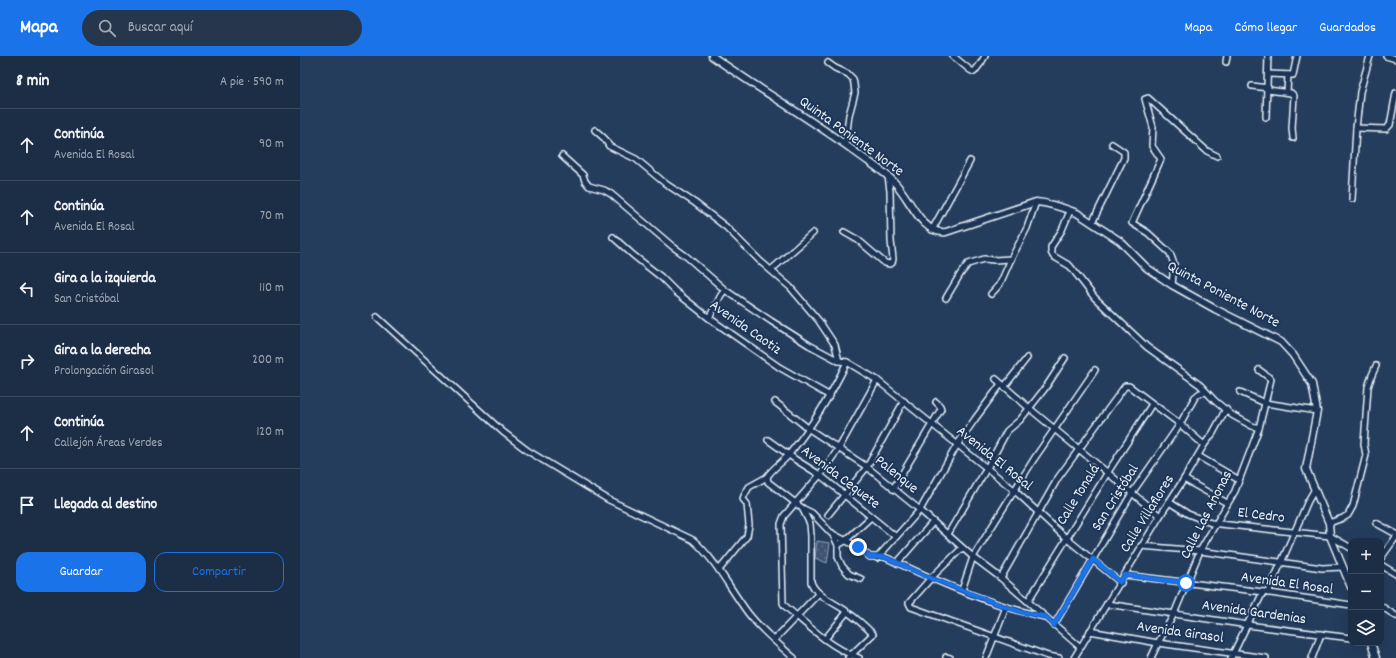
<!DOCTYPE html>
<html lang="es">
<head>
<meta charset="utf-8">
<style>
	:root { --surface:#1c2e46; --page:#25364d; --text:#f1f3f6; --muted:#a0a8b3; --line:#3a4a5f; --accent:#1a73e8 }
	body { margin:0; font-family:Dekko,sans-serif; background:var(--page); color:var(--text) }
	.controls { position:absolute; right:12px; bottom:12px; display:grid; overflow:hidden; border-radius:8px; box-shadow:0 4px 16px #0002 }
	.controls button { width:36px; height:36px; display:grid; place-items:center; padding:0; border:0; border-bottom:1px solid var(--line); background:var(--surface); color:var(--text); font:20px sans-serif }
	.stop { position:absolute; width:12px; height:12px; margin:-9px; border:3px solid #1a73e8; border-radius:50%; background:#fff }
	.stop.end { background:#1a73e8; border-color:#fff; box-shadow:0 1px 4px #0008 }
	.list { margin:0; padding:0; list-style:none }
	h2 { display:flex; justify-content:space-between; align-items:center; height:52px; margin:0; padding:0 16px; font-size:17px }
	h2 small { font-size:13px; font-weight:400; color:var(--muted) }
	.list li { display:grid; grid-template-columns:26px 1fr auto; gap:12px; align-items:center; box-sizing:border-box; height:72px; padding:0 16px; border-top:1px solid var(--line) }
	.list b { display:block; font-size:15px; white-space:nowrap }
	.list p { margin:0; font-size:13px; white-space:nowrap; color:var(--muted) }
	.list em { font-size:13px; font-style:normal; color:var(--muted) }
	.actions { display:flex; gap:8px; padding:12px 16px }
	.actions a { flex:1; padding:9px 0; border:1px solid var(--accent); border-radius:12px; text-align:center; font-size:14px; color:var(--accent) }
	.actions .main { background:var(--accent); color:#fff }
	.icon { flex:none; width:22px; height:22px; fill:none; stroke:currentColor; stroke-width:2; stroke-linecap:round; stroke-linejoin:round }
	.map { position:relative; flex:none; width:1096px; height:602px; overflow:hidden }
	header { display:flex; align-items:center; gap:24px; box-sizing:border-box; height:56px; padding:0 20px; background:var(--accent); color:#fff }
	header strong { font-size:19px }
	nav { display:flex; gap:22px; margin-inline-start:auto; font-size:14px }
	.search { width:280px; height:36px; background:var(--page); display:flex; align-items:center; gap:10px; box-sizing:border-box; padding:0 14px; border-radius:22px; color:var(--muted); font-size:15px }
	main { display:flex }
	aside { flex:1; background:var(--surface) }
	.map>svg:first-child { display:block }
	.grass { fill:url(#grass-dots); stroke:#93a2b5 }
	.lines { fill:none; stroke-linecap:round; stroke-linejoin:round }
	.minor-casing { stroke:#e8f1f8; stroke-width:8 }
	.tertiary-casing { stroke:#e8f1f8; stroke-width:9 }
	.minor { stroke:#1d3557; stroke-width:5 }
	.tertiary { stroke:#1d3557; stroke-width:6 }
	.route { stroke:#1a73e8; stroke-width:5 }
	.labels { text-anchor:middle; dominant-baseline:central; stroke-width:4; stroke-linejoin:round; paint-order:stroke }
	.street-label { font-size:15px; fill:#e8f1f8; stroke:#1d3557 }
</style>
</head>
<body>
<header>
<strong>Mapa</strong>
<div class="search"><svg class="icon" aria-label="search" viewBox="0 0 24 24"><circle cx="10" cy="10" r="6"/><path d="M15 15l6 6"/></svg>Buscar aquí</div>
<nav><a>Mapa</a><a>Cómo llegar</a><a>Guardados</a></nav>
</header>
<main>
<aside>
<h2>8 min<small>A pie · 590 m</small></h2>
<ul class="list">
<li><svg class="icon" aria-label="ahead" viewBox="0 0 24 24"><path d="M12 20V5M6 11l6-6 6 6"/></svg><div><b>Continúa</b><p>Avenida El Rosal</p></div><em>90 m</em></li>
<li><svg class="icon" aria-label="ahead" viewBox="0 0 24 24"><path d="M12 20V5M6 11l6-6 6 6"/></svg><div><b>Continúa</b><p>Avenida El Rosal</p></div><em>70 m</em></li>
<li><svg class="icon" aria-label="left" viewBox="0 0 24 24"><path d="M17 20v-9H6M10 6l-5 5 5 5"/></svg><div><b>Gira a la izquierda</b><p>San Cristóbal</p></div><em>110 m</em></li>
<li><svg class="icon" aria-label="right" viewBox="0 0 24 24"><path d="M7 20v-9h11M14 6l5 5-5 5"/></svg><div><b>Gira a la derecha</b><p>Prolongación Girasol</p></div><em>200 m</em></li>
<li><svg class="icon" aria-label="ahead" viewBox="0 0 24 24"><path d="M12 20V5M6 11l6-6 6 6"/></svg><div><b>Continúa</b><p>Callejón Áreas Verdes</p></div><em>120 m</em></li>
<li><svg class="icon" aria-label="arrive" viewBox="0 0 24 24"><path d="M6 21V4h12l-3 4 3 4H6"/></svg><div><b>Llegada al destino</b></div></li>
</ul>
<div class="actions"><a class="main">Guardar</a><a>Compartir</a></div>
</aside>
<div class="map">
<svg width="1096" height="602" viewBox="0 0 1096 602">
	<defs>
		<pattern id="grass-dots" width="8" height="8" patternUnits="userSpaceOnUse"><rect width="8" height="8" fill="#3e5472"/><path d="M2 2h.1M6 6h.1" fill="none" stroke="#5a6d87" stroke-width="1.8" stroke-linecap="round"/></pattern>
	</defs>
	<rect width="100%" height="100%" fill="#253d5d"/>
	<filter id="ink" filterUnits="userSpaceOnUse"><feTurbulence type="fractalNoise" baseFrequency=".025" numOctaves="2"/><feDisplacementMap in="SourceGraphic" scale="8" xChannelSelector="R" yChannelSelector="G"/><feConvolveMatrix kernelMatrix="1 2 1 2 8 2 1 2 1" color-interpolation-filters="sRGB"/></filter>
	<g filter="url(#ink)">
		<!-- grass -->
		<polygon class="grass" points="517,485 530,487 527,507 515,502"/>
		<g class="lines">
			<!-- minor casing -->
			<g class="minor-casing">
				<g id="minor">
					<polyline points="653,0 670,14 674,16 681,7 685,0"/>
					<polyline points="1086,0 1096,3"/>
					<polyline points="926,6 927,0"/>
					<polyline points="528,7 535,12 548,18 553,23 554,28 555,37 549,59 546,83 543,87"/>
					<polyline points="968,18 993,19 997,0"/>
					<polyline points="952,30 968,32"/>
					<polyline points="968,34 991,37 994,40 992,72 993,82"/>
					<polyline points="987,36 988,19"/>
					<polyline points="966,61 968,0"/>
					<polyline points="1056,72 1086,73 1090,69 1096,37"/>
					<polyline points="295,74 305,83 309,90 336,103 366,128 395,147 426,171 460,205 490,231 519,265 535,289 539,305"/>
					<polyline points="262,100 283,119 285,125 289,130 304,134 311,138 372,190 386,200 425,234 471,265 509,289 539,305 547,306 577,324 714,434 766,482 821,527"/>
					<polyline points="1052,143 1056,72 1060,36 1070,0"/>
					<polyline points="770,155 762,174 751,191 751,196 753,200 770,210 795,242 847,291 900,329 915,345 932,359 952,370 959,372"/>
					<polyline points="792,167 824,102 824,96 812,88"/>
					<polyline points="632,174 670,105"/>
					<polyline points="544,176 558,184 585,207 590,208 592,207 593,203 591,185 590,135 588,120"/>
					<polyline points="313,181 333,199 361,221 376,236 409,262 479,311 530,340"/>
					<polyline points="471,214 513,177"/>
					<polyline points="872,229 874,208 870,197 848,177 832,167 861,103 852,90 853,71 845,43 848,42 907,95 917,100"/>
					<polyline points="691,238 700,228 711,203 727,172 736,146"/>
					<polyline points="646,242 661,217 668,208 684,203 694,204 711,203"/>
					<path d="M77 261 203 376 228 395 309 444 393 484C416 504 430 533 448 557 461 574 478 588 494 602"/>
					<polyline points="409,262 421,239 425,234"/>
					<path d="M547 306C531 339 513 369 490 397 484 406 473 411 467 421L468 426 502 452 512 457 531 477 558 491 570 501H584L589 503C639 526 692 550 745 561"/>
					<polyline points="696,323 729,352 860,460"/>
					<polyline points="704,331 727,302"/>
					<polyline points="940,336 965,347 1017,355"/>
					<polyline points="475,346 509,373 567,411 620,454 673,501 701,522 780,591"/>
					<polyline points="468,384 496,404 520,419 596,481"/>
					<polyline points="898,400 939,424"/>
					<polyline points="884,423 927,447"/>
					<polyline points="593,433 641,353 640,350 636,346"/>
					<polyline points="869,446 888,458 911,467 1030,480 1051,492"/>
					<path d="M502 452 510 468 511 480V526C515 539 535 547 546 555 556 562 565 570 573 578L548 602"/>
					<polyline points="528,459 567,411 604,345"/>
					<polyline points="1029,467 1043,462 1048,459 1053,450 1066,399 1064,388 1068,331 1072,319 1076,310"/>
					<polyline points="1076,467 1096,478"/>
					<polyline points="532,477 538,489 538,501 542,510 549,518 561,523"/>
					<polyline points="648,478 687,412 707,375 720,364 746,331 765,302"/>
					<polyline points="538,489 545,485 571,461"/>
					<polyline points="841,490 900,495 1022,512 1043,511"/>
					<polyline points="662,492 631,522 609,547 611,551 748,600 759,602"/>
					<polyline points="577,502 620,454 657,389 675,363 701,328"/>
					<polyline points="1081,502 1096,481"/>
					<polyline points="597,507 633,466"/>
					<polyline points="1081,509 1096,518"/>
					<polyline points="419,514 447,480 449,469 447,448 443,443 444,440 449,431 467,421"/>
					<polyline points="825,519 963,536 1051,549"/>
					<polyline points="701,522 758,422 825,330 829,330 880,368 904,389"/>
					<polyline points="662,534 673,501 734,403 795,314"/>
					<polyline points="968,537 1008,445 1015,433"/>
					<polyline points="728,545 808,416 852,348"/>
					<polyline points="807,548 948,569 1051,582"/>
					<polyline points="1081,550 1096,560"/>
					<polyline points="754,569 832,437 880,368 895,341 900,337 906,336"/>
					<polyline points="790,575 858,587 966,602"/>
					<polyline points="525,583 547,556"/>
					<polyline points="474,584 519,537"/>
					<polyline points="646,601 650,602"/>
					<path d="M559 602C531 592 507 569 485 550L483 547 481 468 484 460 520 419 539 392 577 324"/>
					<polyline points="686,602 706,551"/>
					<polyline points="774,602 860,460 884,423 904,389 913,377 926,353"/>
					<polyline points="851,602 858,587 874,558 900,495 935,435 959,372 971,323 959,314"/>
					<polyline points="931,602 963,536"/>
					<polyline points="1012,602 1021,578"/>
				</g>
			</g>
			<!-- tertiary casing -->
			<g class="tertiary-casing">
				<g id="tertiary">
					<path d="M412 0C460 34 511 63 558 98 570 107 584 115 594 126 610 141 621 179 646 176L736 146C750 147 764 152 777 157L820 185 847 212 872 229 915 253 981 286 993 299 1012 328 1017 355 1006 413 1029 467 1030 480 1051 531"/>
					<polyline points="1071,587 1076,602"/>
				</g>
			</g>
			<!-- minor -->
			<use href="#minor" class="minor"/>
			<!-- tertiary -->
			<use href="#tertiary" class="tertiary"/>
		</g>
	</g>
	<g class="lines" filter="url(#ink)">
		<!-- route -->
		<polyline class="route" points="558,491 570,501 584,501 589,503 630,522 706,551 721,556 746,561 754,569 793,503 820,526 825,519 886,527"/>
	</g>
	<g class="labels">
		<!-- street labels -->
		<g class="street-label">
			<text transform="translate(551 81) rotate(36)">Quinta Poniente Norte</text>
			<text transform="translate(923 239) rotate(28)">Quinta Poniente Norte</text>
			<text transform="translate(445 272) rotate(35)">Avenida Caotiz</text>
			<text transform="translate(694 403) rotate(39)">Avenida El Rosal</text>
			<text transform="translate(596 419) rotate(39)">Palenque</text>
			<text transform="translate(540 422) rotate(37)">Avenida Cequete</text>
			<text transform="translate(779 439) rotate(-58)">Calle Tonalá</text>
			<text transform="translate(816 442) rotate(-58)">San Cristóbal</text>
			<text transform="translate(848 458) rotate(-58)">Calle Villaflores</text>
			<text transform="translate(907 459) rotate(-63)">Calle Las Anonas</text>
			<text transform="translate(961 460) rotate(7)">El Cedro</text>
			<text transform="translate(987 528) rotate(8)">Avenida El Rosal</text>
			<text transform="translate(954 557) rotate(8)">Avenida Gardenias</text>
			<text transform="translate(880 577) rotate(8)">Avenida Girasol</text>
		</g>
	</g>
</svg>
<div class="controls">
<button>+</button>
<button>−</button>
<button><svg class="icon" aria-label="layers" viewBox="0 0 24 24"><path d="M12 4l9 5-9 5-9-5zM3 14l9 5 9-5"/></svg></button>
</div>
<div class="stop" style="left:886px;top:527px"></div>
<div class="stop end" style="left:558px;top:491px"></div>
</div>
</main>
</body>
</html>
